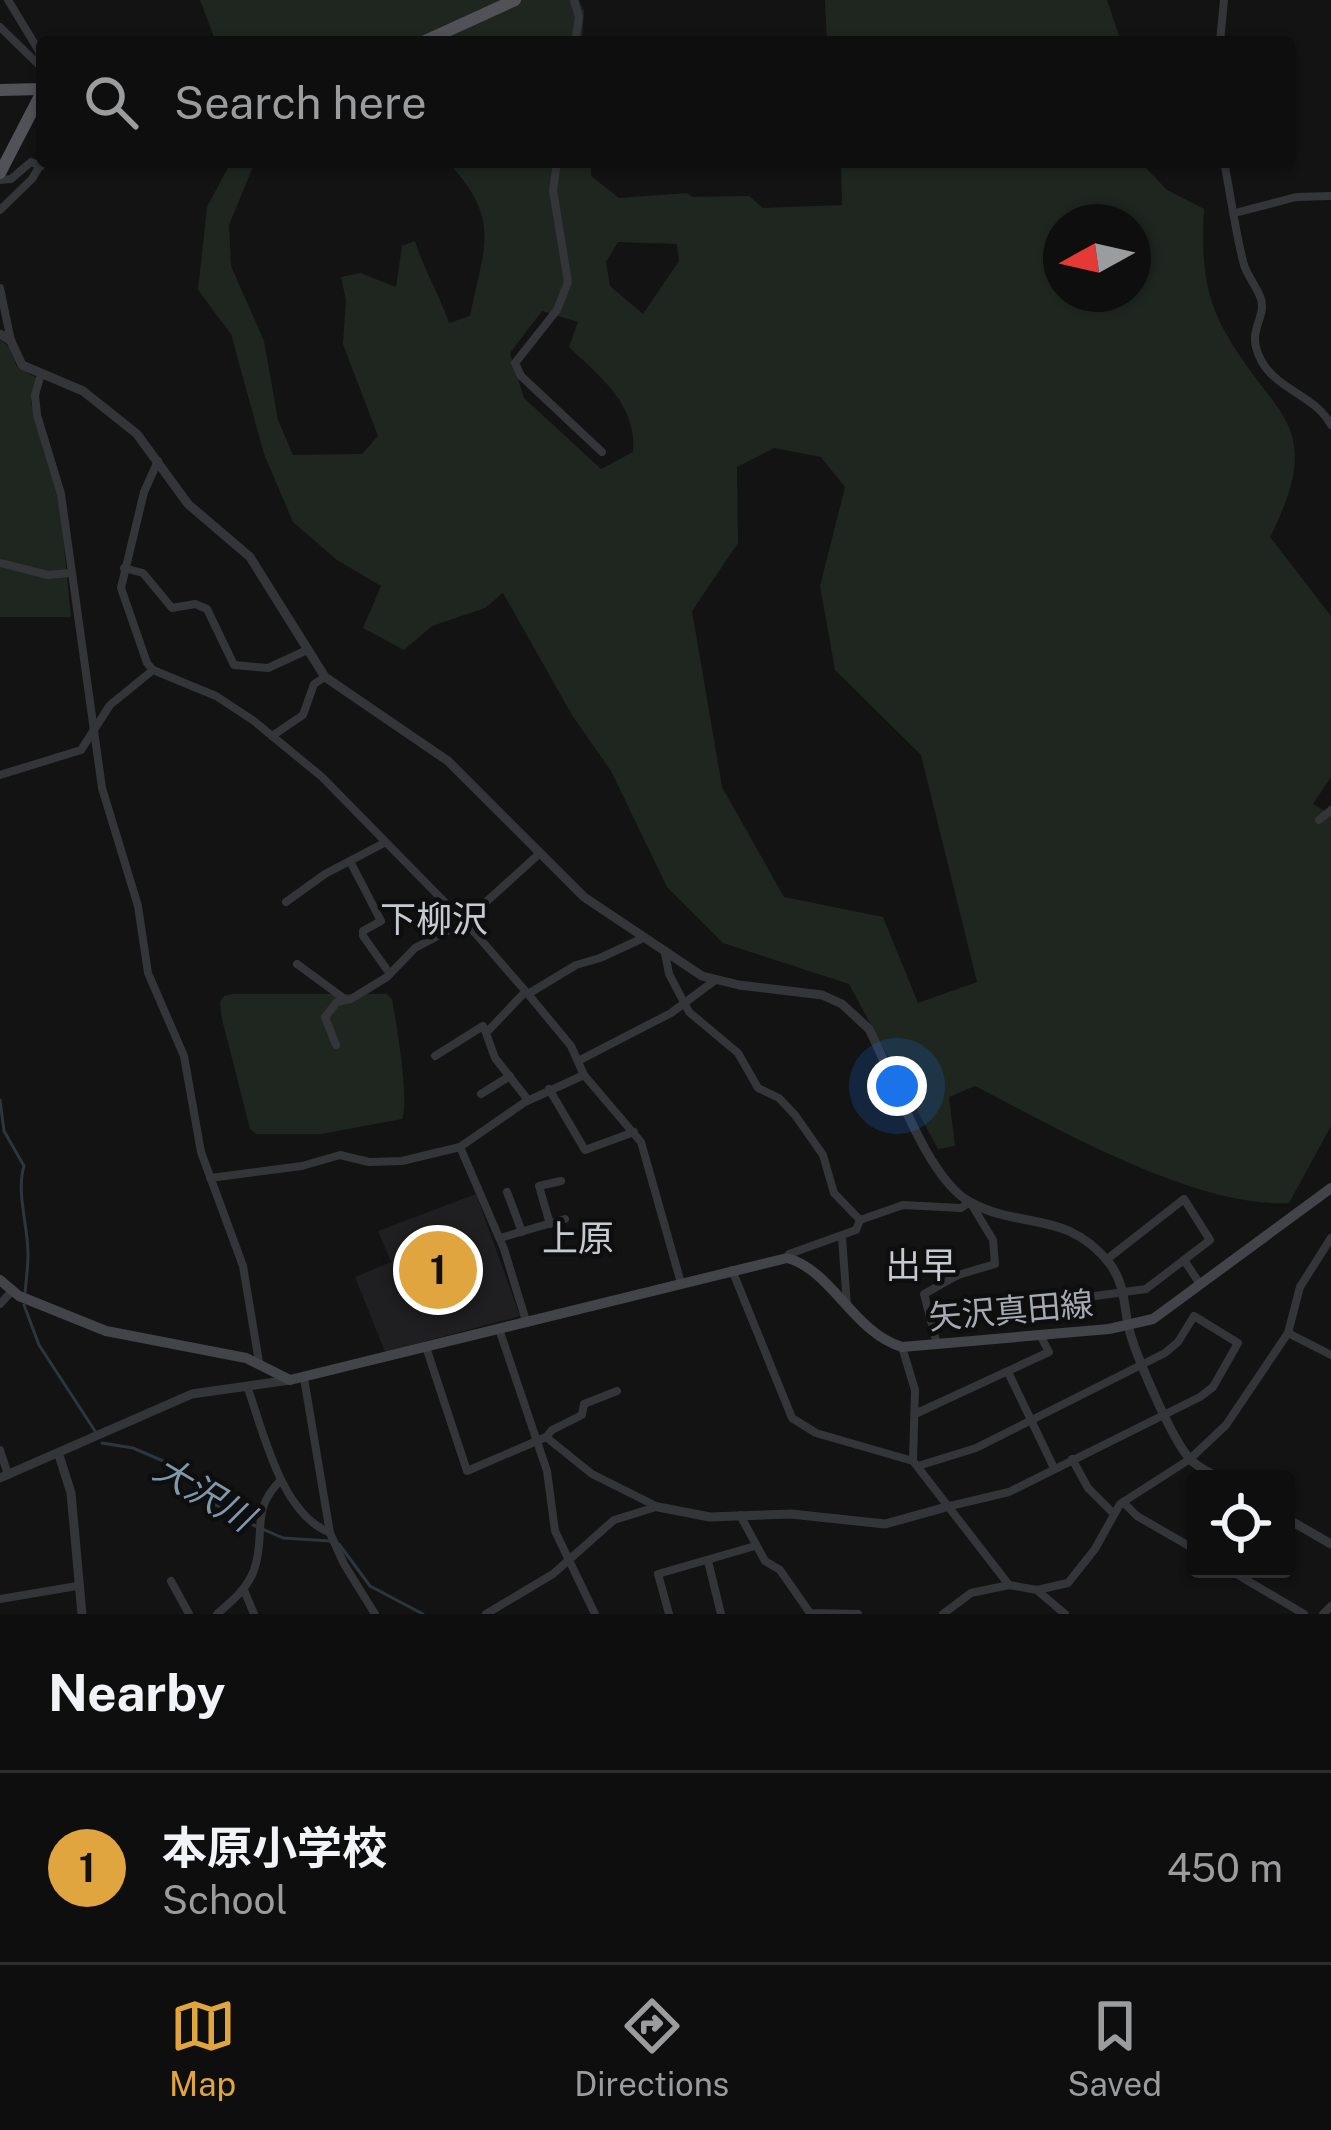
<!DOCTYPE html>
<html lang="en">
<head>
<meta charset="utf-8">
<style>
	:root { --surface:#0e0e0f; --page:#171718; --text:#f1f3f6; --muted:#9b9c9e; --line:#2e2e2f; --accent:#e0a53f }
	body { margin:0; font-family:"Public Sans","Noto Sans JP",sans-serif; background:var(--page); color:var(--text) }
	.controls { position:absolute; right:36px; bottom:36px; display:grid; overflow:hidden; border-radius:12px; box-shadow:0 3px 9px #0004 }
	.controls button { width:108px; height:108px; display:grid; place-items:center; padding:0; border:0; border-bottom:3px solid var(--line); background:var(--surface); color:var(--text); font:60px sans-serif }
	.compass { position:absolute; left:1043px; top:204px; width:108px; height:108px; border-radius:50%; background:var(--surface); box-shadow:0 3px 9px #0004; rotate:262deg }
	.you { position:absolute; left:897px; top:1086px; width:42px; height:42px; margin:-30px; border:9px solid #fff; border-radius:50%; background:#1a73e8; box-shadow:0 0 0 18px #1a73e833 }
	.badge { display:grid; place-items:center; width:78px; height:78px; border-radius:50%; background:var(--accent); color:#111; font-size:39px; font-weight:700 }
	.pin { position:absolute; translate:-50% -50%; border:6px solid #fff; box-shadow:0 3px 12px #0006 }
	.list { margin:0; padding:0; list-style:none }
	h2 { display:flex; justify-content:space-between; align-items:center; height:156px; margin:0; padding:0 48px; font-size:51px }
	h2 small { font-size:39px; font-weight:400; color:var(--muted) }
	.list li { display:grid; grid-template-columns:78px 1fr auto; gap:36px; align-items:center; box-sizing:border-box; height:192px; padding:0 48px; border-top:3px solid var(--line) }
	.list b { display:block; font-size:45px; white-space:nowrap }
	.list p { margin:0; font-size:39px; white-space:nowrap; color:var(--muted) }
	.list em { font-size:39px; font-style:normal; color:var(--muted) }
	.icon { flex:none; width:66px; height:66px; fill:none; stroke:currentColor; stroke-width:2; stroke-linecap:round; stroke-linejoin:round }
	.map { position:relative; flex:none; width:1331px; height:1614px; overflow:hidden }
	.search { position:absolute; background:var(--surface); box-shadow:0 3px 9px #0004; left:36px; right:36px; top:36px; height:132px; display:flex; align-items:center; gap:30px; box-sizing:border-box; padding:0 42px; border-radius:12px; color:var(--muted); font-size:45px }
	.sheet { height:348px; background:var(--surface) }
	nav { display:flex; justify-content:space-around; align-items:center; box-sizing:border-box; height:168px; border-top:3px solid var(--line); background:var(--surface); font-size:33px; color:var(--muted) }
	nav a { display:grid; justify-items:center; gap:6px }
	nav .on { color:var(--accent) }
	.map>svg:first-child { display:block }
	.built { fill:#1f1f21 }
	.green { fill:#1f2620; fill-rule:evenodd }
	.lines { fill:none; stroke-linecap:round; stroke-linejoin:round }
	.stream { stroke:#2d363c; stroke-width:3 }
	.minor { stroke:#343539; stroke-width:8 }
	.tertiary { stroke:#343539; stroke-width:9 }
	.secondary { stroke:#424449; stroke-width:10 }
	.primary { stroke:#505257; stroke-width:12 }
	.labels { text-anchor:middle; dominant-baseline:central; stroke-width:9; stroke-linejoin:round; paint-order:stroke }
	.street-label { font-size:33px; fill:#a6aab3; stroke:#0e0e0f }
	.neighbourhood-label { font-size:36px; fill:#c6c9d0; stroke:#0e0e0f }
	.water-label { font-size:36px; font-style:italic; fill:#7f98ac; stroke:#0e0e0f }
</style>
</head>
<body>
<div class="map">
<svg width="1331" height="1614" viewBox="0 0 1331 1614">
	<rect width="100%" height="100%" fill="#131314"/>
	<!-- built -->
	<polygon class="built" points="476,1194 520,1316 385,1352 355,1277 391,1262 378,1231"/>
	<!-- green -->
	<g class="green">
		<polygon points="200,0 579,0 584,11 582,42 216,42"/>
		<polygon points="825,0 1107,0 1121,42 827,42"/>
		<path d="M231 162H255L229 225 231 266 264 341 278 420 293 455 362 454 378 436 343 344 346 300 341 277 360 273 396 287 402 246 415 241C424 270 439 294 449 323L470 316C484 245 502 221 448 162H591V176L619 198 687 193 692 197 749 196 763 208 842 205 841 162H1140L1167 190 1204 209C1202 251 1202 289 1223 328 1271 418 1329 420 1270 537L1331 616V777L1313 804 1331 815V1126L1289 1203C1196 1208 1058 1129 975 1086L949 1097 955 1146 938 1149 849 984 723 943 667 887 611 771 572 715 503 593 485 608 432 626 404 650 363 628 381 586 337 560 293 522 264 454 231 334 198 290 207 207ZM1061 222H1133V294H1061ZM618 242 677 244 679 261 643 314 610 286 606 262ZM542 311 578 322 569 347C601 378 637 404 633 452L601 469 524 398 510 353ZM774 448 821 457 845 487 820 586 835 670 921 755 977 982 918 1003 883 917 784 897 722 787 692 611 738 543 737 467Z"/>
		<polygon points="0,340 9,346 17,367 37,378 31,403 59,496 71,617 0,617"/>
		<path d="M232 994H386L392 999C396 1023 410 1100 402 1119L321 1134H256L250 1129 221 1015 220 1002 224 996Z"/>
	</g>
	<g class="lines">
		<!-- stream -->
		<g class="stream">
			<path d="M0 1100 4 1131 24 1166C16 1193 28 1225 28 1254 28 1267 26 1281 25 1294"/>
			<polyline points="24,1305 39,1345 95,1431"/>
			<polyline points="102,1443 133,1448 177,1467 216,1505 251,1524 283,1538 330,1541"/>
			<polyline points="339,1544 370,1586 423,1614"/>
		</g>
		<!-- minor -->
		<g class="minor">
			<polyline points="8,0 39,51 42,68"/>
			<polyline points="574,0 579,17 575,42"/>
			<polyline points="0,27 41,67"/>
			<polyline points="1220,42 1224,0"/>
			<polyline points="557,162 553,190 568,282 557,310 515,363 521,376 602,452"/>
			<path d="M1224 162C1231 196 1235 231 1244 265 1248 277 1257 287 1261 299 1267 320 1244 330 1262 362 1278 390 1316 396 1331 425"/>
			<polyline points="0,180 11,179 31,162 41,166"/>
			<polyline points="0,210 32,179 42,162"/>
			<polyline points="1235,213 1296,197 1331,196"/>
			<polyline points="0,288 11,341"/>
			<polyline points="41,374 35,395 37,415 61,494 102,788 138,906 148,973 184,1056 201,1152 243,1266 259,1362"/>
			<polyline points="158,461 144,492 121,588 147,663 153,670 216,696 254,721 322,777 475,933 528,994 571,1046 584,1075 641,1142 681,1283"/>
			<polyline points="0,563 48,575 70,573"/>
			<polyline points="124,568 143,573 172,608 195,604 207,609 234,665 268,668 305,651"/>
			<polyline points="272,736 303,715 314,684 325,677"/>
			<polyline points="0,775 81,750 110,705 153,670"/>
			<polyline points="1319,820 1331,810"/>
			<polyline points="351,863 381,921 363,931 363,936 390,974"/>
			<polyline points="286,902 325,874 384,843"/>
			<polyline points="665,953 669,974 689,1012 738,1053 758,1088 779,1098 795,1115 823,1155 834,1193 860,1220"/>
			<polyline points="297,964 346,1000"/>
			<polyline points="525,992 486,1033 495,1058 528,1100"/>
			<polyline points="528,994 576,965 600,958 641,939"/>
			<polyline points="336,1045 325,1017 337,1002 351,999 387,977 415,948 464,922 540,853"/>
			<polyline points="435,1056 483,1026 486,1033"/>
			<polyline points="578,1061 671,1013 714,981"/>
			<polyline points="549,1089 585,1150 634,1132"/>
			<polyline points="481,1094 510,1076"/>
			<polyline points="460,1147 504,1249 526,1321"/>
			<polyline points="210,1178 302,1166 340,1155 369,1162 402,1161 460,1147 525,1102 584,1075"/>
			<polyline points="507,1192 522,1232"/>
			<polyline points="550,1224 539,1186 561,1181"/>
			<polyline points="842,1237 847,1306"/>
			<polyline points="500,1238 565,1219"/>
			<polyline points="787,1258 789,1254 856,1230 860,1220 903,1205 961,1208 970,1202 993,1240 995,1264 958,1275 924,1294 937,1344"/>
			<polyline points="1184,1260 1200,1284"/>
			<polyline points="732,1270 792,1418 816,1433 913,1461 1009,1585"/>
			<polyline points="1052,1302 1146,1289 1210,1240 1184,1199 1106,1260"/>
			<polyline points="0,1304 11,1292"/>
			<polyline points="499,1329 547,1471 555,1531 595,1614"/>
			<polyline points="1288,1333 1331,1355"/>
			<polyline points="426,1347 467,1471 546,1437 592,1474 658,1507"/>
			<polyline points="902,1347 915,1390 913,1461"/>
			<polyline points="1008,1372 1054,1468"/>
			<polyline points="304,1378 330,1533 344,1564 375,1614"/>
			<path d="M247 1386C263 1430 281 1514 329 1532"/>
			<polyline points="915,1414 1049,1352 1040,1335"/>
			<polyline points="546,1437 552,1430 582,1415 584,1404 617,1391"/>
			<polyline points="0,1450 8,1475"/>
			<polyline points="1072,1459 1088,1488 1113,1513"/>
			<polyline points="918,1466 976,1448 1165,1353 1178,1342 1194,1316 1238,1343 1213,1387 1200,1397 1009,1492 950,1506"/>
			<polyline points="1123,1502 1137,1516 1196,1550"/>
			<polyline points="740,1515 765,1561 780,1570 810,1613 858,1614"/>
			<polyline points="708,1561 721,1614"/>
			<polyline points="1228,1569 1304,1614"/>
			<polyline points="171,1581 189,1614"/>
			<polyline points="244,1590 254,1614"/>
			<polyline points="1038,1591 1065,1614"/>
			<polyline points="0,1599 77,1586"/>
			<path d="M217 1614C232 1601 247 1589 254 1570 267 1533 249 1511 281 1480"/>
			<polyline points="486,1614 553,1574 614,1520 656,1507"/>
			<polyline points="669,1614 658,1574 755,1546"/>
			<polyline points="943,1614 971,1593 1009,1585 1037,1590 1068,1583 1095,1549 1120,1504 1190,1459 1226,1425 1288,1333 1300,1287 1331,1238"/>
			<polyline points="1323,1614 1331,1606"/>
		</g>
		<!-- tertiary -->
		<g class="tertiary">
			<path d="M0 334 11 341 22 365 83 391 137 434 188 504 250 557 325 677 448 761 584 897 702 976 739 985 822 995 842 1004 869 1029C893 1075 926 1178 970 1202 1020 1230 1067 1209 1110 1264 1124 1283 1124 1303 1128 1325 1134 1352 1172 1440 1190 1459 1198 1468 1211 1473 1221 1479"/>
			<polyline points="59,1455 71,1493 82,1614"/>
			<polyline points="0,1478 192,1394 290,1380"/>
			<polyline points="658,1507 710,1517 791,1514 885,1524 950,1506"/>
			<polyline points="1286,1518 1331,1544"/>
		</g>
		<!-- secondary -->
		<path class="secondary" d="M0 1280 19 1296 106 1331 246 1358 290 1380 787 1258C832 1270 853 1332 902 1347L1109 1329 1153 1319 1331 1188"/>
		<!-- primary -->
		<g class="primary">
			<polyline points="423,42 515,0"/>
			<polyline points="0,90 42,89"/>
			<polyline points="0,173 42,92"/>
		</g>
	</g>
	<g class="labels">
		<!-- street labels -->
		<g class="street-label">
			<text transform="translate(1011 1310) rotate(-5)">矢沢真田線</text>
		</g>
		<!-- neighbourhood labels -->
		<g class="neighbourhood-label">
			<text x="434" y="919">下柳沢</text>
			<text x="578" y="1238">上原</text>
			<text x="921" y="1265">出早</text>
		</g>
		<!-- water labels -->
		<g class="water-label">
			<text transform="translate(204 1493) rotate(31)">大沢川</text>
		</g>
	</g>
</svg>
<div class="controls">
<button><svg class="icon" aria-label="locate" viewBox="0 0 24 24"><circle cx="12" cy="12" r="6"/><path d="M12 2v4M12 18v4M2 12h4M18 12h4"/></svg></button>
</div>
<svg class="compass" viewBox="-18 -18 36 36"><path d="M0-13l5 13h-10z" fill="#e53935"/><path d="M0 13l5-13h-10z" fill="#9b9c9e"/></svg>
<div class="you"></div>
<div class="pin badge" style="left:438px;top:1270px">1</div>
<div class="search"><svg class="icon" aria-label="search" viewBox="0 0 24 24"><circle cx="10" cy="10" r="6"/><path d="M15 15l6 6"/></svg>Search here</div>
</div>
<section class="sheet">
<h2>Nearby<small></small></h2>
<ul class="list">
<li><span class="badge">1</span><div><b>本原小学校</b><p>School</p></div><em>450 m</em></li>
</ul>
</section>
<nav>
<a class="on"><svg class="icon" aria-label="map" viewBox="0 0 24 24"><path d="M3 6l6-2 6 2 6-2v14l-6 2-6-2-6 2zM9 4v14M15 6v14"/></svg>Map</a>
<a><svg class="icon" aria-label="directions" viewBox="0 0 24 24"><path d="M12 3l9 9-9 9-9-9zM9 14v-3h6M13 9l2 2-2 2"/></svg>Directions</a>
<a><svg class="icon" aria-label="saved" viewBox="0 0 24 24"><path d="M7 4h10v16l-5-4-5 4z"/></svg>Saved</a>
</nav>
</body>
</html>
